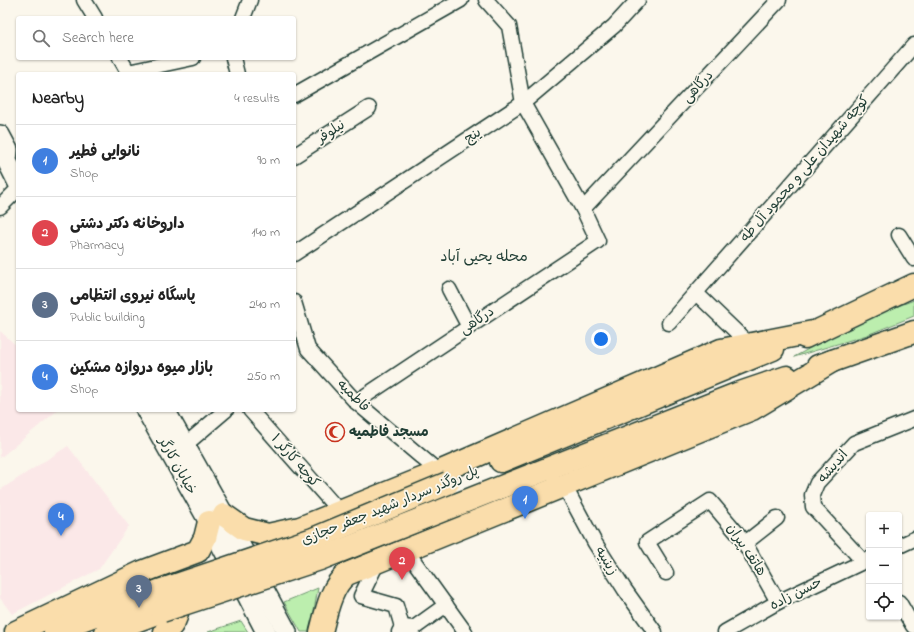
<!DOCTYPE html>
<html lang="en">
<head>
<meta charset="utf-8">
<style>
	:root { --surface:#fff; --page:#f6f6f6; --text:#222; --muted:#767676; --line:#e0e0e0; --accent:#c8321e }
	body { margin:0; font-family:"Indie Flower","Playpen Sans Arabic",sans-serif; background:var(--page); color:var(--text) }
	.controls { position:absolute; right:12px; bottom:12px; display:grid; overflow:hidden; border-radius:4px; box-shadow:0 1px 3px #0004 }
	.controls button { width:36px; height:36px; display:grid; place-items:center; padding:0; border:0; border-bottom:1px solid var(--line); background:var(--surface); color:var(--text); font:20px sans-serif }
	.you { position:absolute; left:601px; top:339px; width:14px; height:14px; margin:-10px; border:3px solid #fff; border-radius:50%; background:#1a73e8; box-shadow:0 0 0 6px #1a73e833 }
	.badge { display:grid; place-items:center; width:26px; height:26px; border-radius:50%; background:var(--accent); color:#fff; font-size:13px; font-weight:700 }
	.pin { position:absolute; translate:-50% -33px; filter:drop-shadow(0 1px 2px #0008) }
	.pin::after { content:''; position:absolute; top:21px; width:14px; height:12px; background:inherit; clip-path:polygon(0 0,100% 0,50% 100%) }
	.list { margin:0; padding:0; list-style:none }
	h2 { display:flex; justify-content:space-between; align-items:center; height:52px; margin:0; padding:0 16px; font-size:17px }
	h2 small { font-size:13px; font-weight:400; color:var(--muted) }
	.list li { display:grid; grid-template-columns:26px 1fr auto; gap:12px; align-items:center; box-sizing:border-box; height:72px; padding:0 16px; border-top:1px solid var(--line) }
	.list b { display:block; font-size:15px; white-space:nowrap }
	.list p { margin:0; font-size:13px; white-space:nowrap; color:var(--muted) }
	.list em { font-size:13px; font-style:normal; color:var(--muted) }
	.icon { flex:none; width:22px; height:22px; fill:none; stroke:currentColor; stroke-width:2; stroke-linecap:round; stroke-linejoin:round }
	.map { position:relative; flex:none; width:914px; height:632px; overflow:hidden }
	.search { position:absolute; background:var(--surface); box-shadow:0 1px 3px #0004; left:16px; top:16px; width:280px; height:44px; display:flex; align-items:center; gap:10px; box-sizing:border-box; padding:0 14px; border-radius:4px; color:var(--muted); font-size:15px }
	.panel { position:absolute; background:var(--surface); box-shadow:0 1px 3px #0004; left:16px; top:72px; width:280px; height:340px; border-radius:4px }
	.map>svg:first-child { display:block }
	.built { fill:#fbe8e8 }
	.grass { fill:#bceeae; stroke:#6e9671 }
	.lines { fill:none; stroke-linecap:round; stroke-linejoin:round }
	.minor-casing { stroke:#1f3d34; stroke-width:17 }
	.secondary-casing { stroke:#1f3d34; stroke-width:22 }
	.primary-casing { stroke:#1f3d34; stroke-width:25 }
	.minor { stroke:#fbf7ec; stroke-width:14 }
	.secondary { stroke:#fbf7ec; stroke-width:19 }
	.primary { stroke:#faddab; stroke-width:22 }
	.primary-bridge-casing { stroke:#1f3d34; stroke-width:25; stroke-linecap:butt }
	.primary-bridge { stroke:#faddab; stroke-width:22 }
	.labels { text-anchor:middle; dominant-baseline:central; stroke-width:3.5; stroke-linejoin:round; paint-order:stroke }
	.street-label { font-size:14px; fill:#1f3d34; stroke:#fbf7ec }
	.poi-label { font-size:14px; font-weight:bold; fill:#1f3d34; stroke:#fbf7ec; text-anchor:start }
	.neighbourhood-label { font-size:15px; fill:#1f3d34; stroke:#fbf7ec }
</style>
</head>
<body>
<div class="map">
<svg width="914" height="632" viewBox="0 0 914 632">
	<rect width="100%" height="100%" fill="#fbf7ec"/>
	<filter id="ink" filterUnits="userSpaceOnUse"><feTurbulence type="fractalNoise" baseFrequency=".025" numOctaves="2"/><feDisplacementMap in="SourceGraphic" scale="8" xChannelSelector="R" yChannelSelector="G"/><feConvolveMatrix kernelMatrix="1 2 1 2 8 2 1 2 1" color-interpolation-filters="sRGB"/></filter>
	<g filter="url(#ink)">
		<!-- built -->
		<g class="built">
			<polygon points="0,331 18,347 18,410 58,410 0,458"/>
			<polygon points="68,446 129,526 99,569 12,614 0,598 0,490"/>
		</g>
		<!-- grass -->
		<g class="grass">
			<polygon points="914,300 914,316 867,335 794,357 861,320"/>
			<polygon points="318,588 310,632 301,632 284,602"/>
			<polygon points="241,621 248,632 208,632"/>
		</g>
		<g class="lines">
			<!-- minor casing -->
			<g class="minor-casing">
				<g id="minor">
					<polyline points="84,0 95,18"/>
					<polyline points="243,18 250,0"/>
					<polyline points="120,58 128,72"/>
					<polyline points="233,58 237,74"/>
					<polyline points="128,72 193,58"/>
					<polyline points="294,95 461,0"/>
					<polyline points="294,156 369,108"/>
					<polyline points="0,207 18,189"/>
					<polyline points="583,209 779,0"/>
					<polyline points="899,235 914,259"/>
					<polyline points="294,254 523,103 614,26 638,0"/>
					<polyline points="449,289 469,327"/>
					<polyline points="696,293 749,344"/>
					<polyline points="294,302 308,349 356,402 439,472"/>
					<polyline points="669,323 914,45"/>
					<polyline points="356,402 598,241 583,209 523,103 509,26 486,0"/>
					<polyline points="250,410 340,512"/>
					<polyline points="185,445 226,410"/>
					<polyline points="564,485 595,543 625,590 655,632"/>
					<polyline points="744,544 777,518"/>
					<polyline points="899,546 914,539"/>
					<polyline points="406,550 465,632"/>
					<polyline points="378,561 361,596 396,606 402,627"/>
					<polyline points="863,561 813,507 812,495 817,483 854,443 914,419"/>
					<polyline points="666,573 647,542 710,501 743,540 778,602"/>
					<polyline points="899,602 913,626"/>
					<polyline points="399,632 402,627 414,628 446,605"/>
					<polyline points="725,632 778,602 869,559"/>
				</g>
			</g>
			<!-- secondary casing -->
			<g class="secondary-casing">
				<g id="secondary">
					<polyline points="0,135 8,150 7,161 18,183"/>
					<polyline points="146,410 209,522 266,632"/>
					<polyline points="165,410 224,515 287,632"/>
				</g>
			</g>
			<!-- primary casing -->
			<g class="primary-casing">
				<g id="primary">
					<polyline points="805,337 914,285"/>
					<polyline points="818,366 914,332"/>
					<polyline points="501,461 773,349"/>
					<polyline points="456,505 737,394 787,377"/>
					<polyline points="224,515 244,529 268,535 300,528 439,472 721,350 818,331"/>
					<polyline points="16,632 142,572 198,551 205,538 209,522"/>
					<polyline points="55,632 79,621 159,591"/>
					<polyline points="106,632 162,611"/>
					<path d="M165 632C179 621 181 604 173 588"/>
					<path d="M321 632C326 613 331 586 347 574L752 409 832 361"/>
				</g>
			</g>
			<!-- minor -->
			<use href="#minor" class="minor"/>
			<!-- secondary -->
			<use href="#secondary" class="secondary"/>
			<!-- primary -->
			<use href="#primary" class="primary"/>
			<!-- primary-bridge casing -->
			<g class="primary-bridge-casing">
				<g id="primary-bridge">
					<polyline points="159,591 313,539 448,483"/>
					<polyline points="162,611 320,559 456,505"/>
				</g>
			</g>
			<!-- primary-bridge -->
			<use href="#primary-bridge" class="primary-bridge"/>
		</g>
	</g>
	<!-- icons -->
	<defs>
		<g id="mosque-ring" transform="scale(1)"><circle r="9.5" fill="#fbf7ec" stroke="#c8321e" stroke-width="1.5"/><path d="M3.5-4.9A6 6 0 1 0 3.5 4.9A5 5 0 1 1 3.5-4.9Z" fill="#c8321e"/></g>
	</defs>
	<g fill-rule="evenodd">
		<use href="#mosque-ring" x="335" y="432"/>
	</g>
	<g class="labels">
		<!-- street labels -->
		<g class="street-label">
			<text transform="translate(698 87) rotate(-47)">درگاهی</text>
			<text transform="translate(331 132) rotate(-33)">نیلوفر</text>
			<text transform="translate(473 136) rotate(-33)">ینج</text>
			<text transform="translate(805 169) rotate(-49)">کوچه شهیدان علی و محمود آل طه</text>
			<text transform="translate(477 321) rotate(-34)">درگاهی</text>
			<text transform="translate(353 396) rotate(45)">فاطمیه</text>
			<text transform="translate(295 461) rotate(49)">کوچه کارگر ۱</text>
			<text transform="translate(177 466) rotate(61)">خیابان کارگر</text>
			<text transform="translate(833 467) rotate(-49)">اندیشه</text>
			<text transform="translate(390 506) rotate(-22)">پل روگذر سردار شهید جعفر حجازی</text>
			<text transform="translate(746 550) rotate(56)">هاتف پیران</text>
			<text transform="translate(606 561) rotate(58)">زینبیه</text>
			<text transform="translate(796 594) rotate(-27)">حسن زاده</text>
		</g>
		<!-- poi labels -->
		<g class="poi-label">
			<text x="349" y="432">مسجد فاطمیه</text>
		</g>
		<!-- neighbourhood labels -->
		<g class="neighbourhood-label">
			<text x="484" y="257">محله یحیی آباد</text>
		</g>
	</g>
</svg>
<div class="controls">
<button>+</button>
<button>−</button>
<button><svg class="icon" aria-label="locate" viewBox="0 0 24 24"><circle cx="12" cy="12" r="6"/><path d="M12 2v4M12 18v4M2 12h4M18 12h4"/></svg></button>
</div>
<div class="you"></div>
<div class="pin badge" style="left:525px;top:519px;background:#3f7fe0">1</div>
<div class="pin badge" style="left:402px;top:580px;background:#e0444e">2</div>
<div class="pin badge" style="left:139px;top:608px;background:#5c6f8a">3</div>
<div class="pin badge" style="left:61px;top:536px;background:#3f7fe0">4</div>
<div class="search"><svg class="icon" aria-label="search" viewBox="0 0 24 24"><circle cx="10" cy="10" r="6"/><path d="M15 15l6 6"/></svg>Search here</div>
<section class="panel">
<h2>Nearby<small>4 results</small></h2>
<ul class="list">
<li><span class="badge" style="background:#3f7fe0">1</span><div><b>نانوایی فطیر</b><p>Shop</p></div><em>90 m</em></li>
<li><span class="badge" style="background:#e0444e">2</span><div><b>داروخانه دکتر دشتی</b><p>Pharmacy</p></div><em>140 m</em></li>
<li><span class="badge" style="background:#5c6f8a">3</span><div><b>پاسگاه نیروی انتظامی</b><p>Public building</p></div><em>240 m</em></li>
<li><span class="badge" style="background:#3f7fe0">4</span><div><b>بازار میوه دروازه مشکین</b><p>Shop</p></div><em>250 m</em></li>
</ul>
</section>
</div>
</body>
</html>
